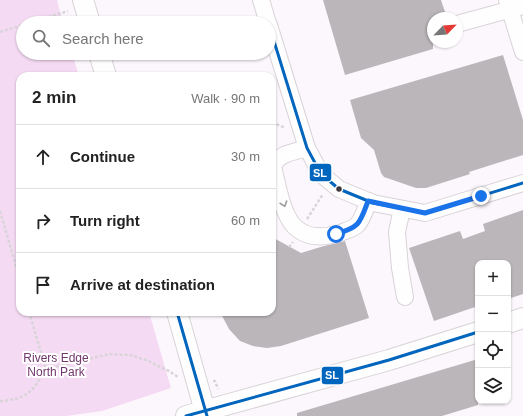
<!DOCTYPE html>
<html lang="en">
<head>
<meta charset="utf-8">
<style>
	:root { --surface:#fff; --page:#f6f6f6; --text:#222; --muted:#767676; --line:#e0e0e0 }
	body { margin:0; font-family:Helvetica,sans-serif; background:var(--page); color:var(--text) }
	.controls { position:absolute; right:12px; bottom:12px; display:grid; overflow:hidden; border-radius:8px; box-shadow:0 1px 3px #0004 }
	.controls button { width:36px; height:36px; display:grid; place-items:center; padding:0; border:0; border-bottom:1px solid var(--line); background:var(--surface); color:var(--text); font:20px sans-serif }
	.compass { position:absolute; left:427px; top:12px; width:36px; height:36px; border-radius:50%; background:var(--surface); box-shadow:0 1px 3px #0004; rotate:65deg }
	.stop { position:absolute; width:12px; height:12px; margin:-9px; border:3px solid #1a73e8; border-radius:50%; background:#fff }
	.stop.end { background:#1a73e8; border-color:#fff; box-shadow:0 1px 4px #0008 }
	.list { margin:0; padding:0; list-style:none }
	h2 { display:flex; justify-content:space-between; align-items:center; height:52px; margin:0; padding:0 16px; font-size:17px }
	h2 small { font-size:13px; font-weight:400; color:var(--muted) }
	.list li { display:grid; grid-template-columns:26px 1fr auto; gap:12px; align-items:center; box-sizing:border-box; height:64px; padding:0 16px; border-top:1px solid var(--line) }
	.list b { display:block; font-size:15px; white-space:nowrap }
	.list em { font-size:13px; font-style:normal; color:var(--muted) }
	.icon { flex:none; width:22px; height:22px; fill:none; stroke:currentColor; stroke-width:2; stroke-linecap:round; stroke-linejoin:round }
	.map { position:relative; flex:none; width:523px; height:416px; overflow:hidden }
	.search { position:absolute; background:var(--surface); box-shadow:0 1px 3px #0004; left:16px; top:16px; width:260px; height:44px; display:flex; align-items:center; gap:10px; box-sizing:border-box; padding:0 14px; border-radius:22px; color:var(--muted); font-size:15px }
	.panel { position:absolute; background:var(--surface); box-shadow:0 1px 3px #0004; left:16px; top:72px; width:260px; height:244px; border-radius:12px }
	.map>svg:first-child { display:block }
	.green { fill:#f5daf3 }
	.building { fill:#bab6ba }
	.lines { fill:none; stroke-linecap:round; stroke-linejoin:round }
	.minor-casing { stroke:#d8d3d7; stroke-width:18 }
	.major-casing { stroke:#d8d3d7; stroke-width:22 }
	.path { stroke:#d8d5d8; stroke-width:2.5; stroke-dasharray:3 2; stroke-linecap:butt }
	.minor { stroke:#fffeff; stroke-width:16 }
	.major { stroke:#fffeff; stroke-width:20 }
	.bus-1-casing { stroke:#fff; stroke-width:6 }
	.bus-1 { stroke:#0065bd; stroke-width:3 }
	.oneway { stroke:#9e9c9e }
	.route { stroke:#1a73e8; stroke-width:5 }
	.bus-dot { fill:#3e393d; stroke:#fff; stroke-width:1.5 }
	.labels { text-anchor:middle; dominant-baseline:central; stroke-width:4; stroke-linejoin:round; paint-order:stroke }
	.park-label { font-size:12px; fill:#70376c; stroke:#fff }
	.line-badge { stroke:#fff; stroke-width:1.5 }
	.badge-label { font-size:11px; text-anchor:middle; font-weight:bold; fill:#fff }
</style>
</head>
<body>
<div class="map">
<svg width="523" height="416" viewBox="0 0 523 416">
	<rect width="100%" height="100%" fill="#fcf7fc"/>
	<!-- green -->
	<polygon class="green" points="0,0 57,0 63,23 23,23 23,53 72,53 79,76 20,76 20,312 149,312 171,388 102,411 66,416 0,416"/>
	<!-- building -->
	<g class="building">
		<polygon points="323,0 441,0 447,18 433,18 433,49 345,75"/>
		<polygon points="503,55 523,120 523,155 469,172 470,174 426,188 416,188 384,177 381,173 374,150 361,138 350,100"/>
		<polygon points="523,210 523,294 508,299 508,263 478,263 478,306 434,321 409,248 460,231 463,239 485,231 483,224"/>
		<polygon points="272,237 301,253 324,246 345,241 369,318 281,346 267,348 253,346 240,341 229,329 220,312 272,312"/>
		<polygon points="478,359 478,405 442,416 297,416 297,413"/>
	</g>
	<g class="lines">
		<!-- minor casing -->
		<g class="minor-casing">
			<g id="minor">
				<polyline points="261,0 268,23"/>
				<polyline points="507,0 523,52"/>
				<polyline points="457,24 523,6"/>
				<polyline points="269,25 307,148 321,174 339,189 373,203 425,213 523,183"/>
				<path d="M307 148C294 152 279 153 273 166 277 183 282 213 294 226 307 239 324 238 340 233 345 231 353 229 357 225 363 219 365 209 369 201"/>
				<polyline points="402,209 397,232 400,268 405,297"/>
			</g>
		</g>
		<!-- major casing -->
		<g class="major-casing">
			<g id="major">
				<polyline points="83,0 90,23"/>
				<polyline points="99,53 106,76"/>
				<polyline points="177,312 205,411"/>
				<polyline points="508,323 523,318"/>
				<polyline points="186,416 389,360 478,332"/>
			</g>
		</g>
		<!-- path -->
		<g class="path">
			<polyline points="29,23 68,11"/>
			<polyline points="0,32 23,25"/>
			<polyline points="272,122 285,128"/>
			<polyline points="0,211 20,280"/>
			<polyline points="307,219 323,194"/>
			<polyline points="289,247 293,242"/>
			<polyline points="29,312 46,369"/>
			<polyline points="213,381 215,381 218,389"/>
			<path d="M0 401C28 399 32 392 46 369L110 354 130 355 146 360 169 371 178 377"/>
		</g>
		<!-- minor -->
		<use href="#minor" class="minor"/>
		<!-- major -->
		<use href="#major" class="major"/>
		<!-- bus-1 casing -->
		<g class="bus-1-casing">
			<g id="bus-1">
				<polyline points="269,25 307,148 321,174 339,189 373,203 425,213 523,183"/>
				<polyline points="177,312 207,416"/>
				<polyline points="186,416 389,360 478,332"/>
			</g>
		</g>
		<!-- bus-1 -->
		<use href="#bus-1" class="bus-1"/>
	</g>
	<!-- one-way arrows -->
	<defs><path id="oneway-chevron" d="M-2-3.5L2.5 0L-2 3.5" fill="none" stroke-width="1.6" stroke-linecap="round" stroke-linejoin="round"/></defs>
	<use class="oneway" href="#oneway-chevron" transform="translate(284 204) rotate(71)"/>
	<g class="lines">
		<!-- route -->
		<path class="route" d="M336 234C360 227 360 223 368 201L425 213 481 196"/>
	</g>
	<!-- markers -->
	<circle class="bus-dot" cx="339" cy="189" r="3.5"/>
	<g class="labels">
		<!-- park labels -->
		<g class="park-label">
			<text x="56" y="358">Rivers Edge<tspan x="56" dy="14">North Park</tspan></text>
		</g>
	</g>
	<g class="line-badge">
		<rect x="309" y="163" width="23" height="19" rx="4" fill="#0065bd"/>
		<rect x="321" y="366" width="23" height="19" rx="4" fill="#0065bd"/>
	</g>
	<g class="badge-label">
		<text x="320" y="177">SL</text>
		<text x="332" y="379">SL</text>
	</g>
</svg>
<div class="controls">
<button>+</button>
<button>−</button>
<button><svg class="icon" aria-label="locate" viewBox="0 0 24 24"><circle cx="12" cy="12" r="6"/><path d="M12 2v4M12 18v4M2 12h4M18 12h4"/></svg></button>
<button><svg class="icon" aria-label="layers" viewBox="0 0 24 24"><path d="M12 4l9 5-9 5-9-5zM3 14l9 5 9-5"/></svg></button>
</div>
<svg class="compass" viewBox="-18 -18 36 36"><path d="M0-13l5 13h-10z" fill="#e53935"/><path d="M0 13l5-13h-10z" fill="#767676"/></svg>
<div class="stop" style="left:336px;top:234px"></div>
<div class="stop end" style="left:481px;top:196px"></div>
<div class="search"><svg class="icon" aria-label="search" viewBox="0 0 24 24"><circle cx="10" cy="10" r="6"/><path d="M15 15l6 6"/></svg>Search here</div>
<section class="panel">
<h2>2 min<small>Walk · 90 m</small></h2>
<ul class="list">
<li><svg class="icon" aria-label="ahead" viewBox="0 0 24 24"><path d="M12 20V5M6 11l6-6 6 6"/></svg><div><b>Continue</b></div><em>30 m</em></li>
<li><svg class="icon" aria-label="right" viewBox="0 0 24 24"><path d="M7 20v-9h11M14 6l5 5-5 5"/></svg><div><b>Turn right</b></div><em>60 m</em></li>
<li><svg class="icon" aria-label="arrive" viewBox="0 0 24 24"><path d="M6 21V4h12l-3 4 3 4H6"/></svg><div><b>Arrive at destination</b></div></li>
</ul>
</section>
</div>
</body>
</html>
